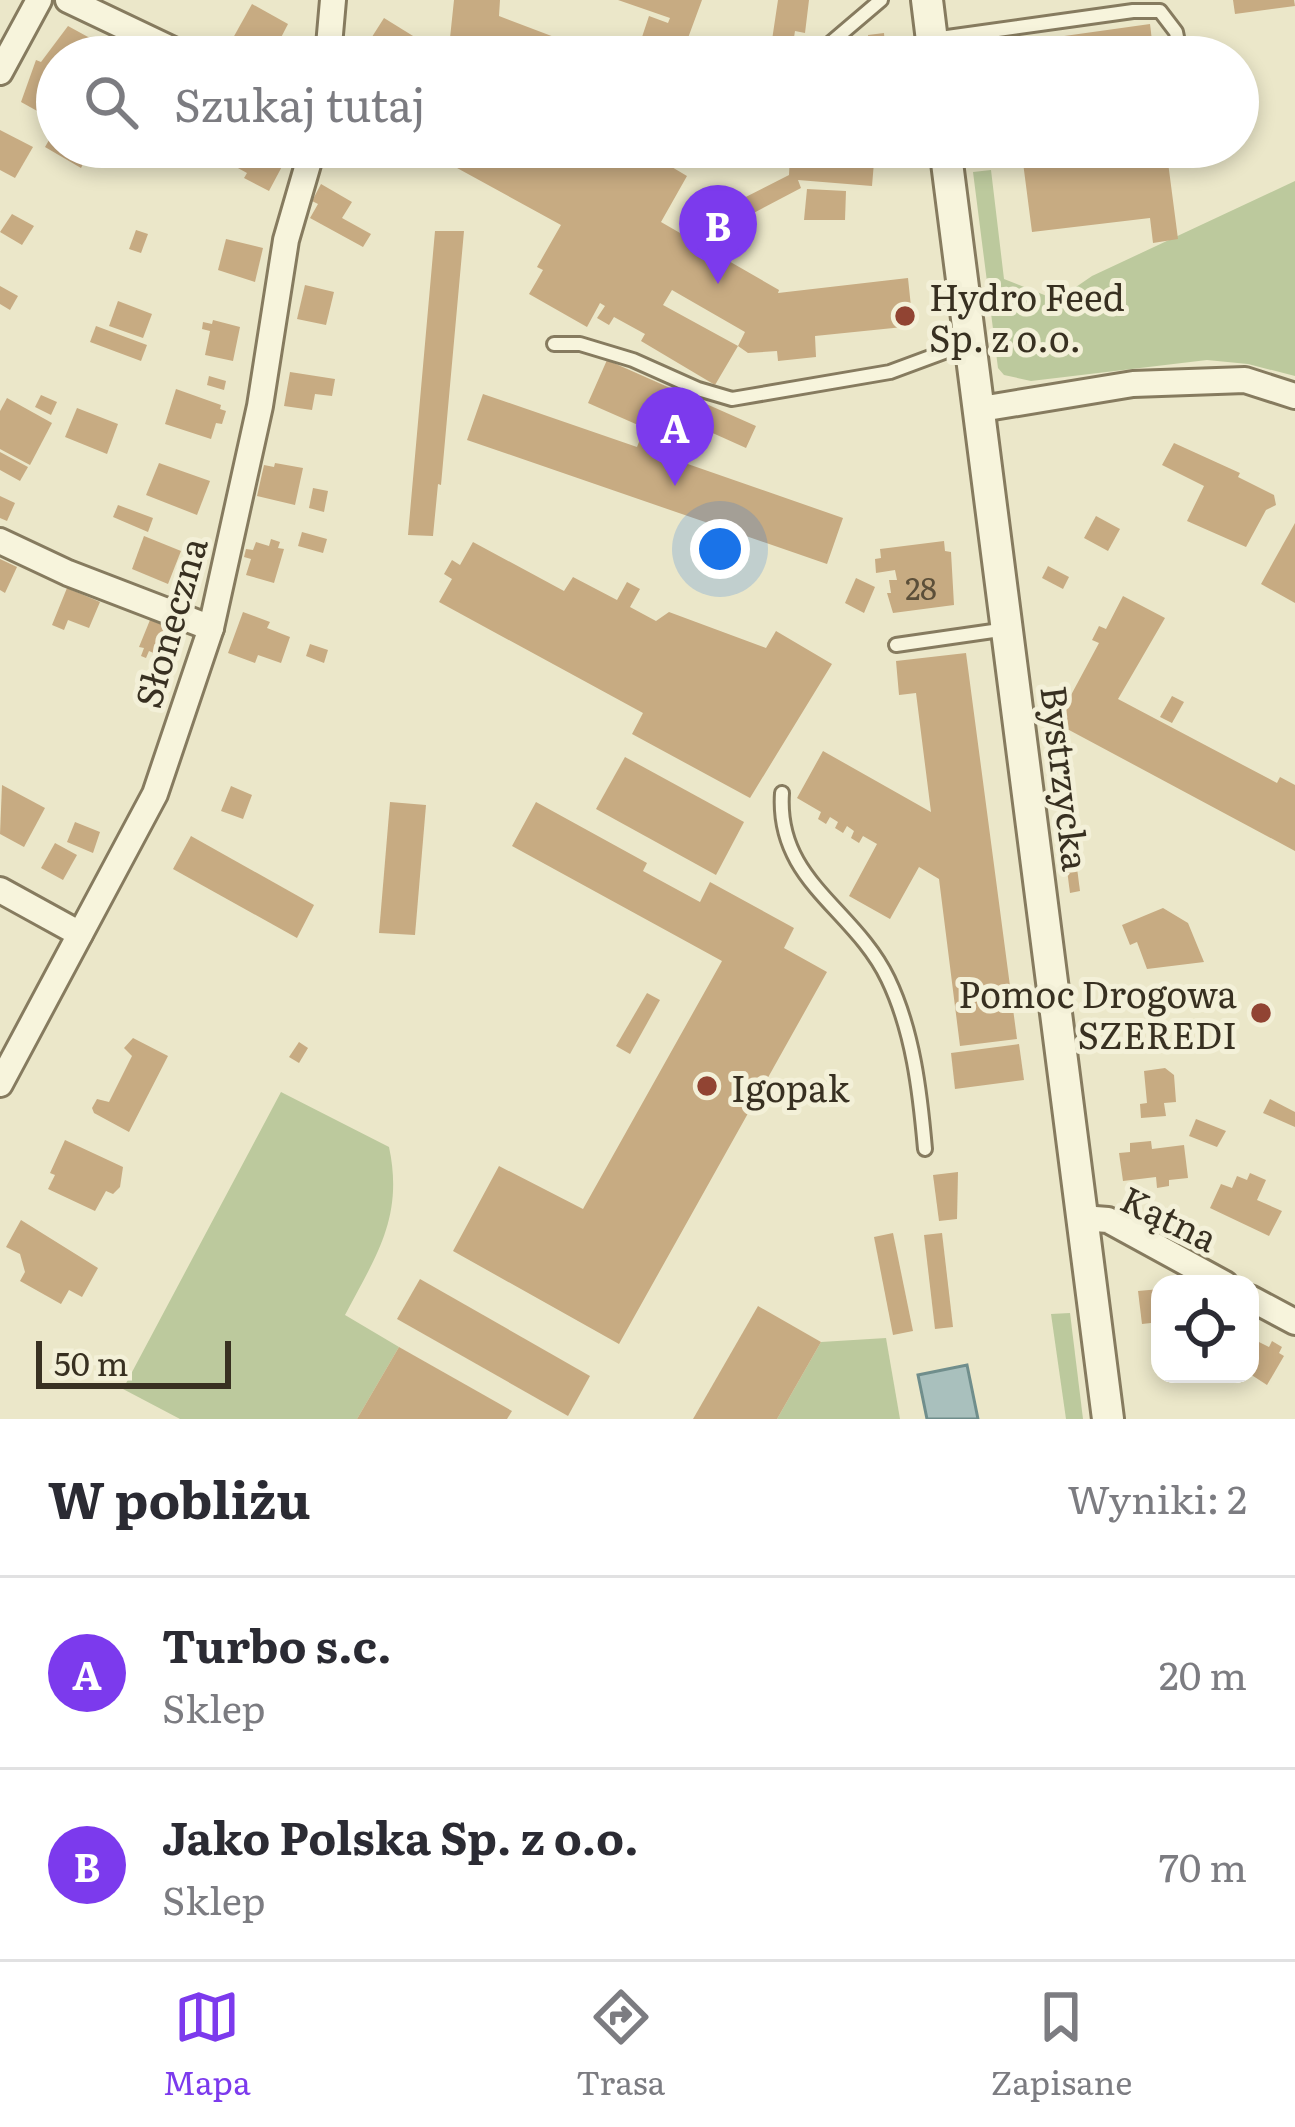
<!DOCTYPE html>
<html lang="pl">
<head>
<meta charset="utf-8">
<style>
	:root { --surface:#fff; --page:#f2f2f3; --text:#2b2b33; --muted:#7c7c81; --line:#e1e1e2; --accent:#7c3aed }
	body { margin:0; font-family:Literata,serif; background:var(--page); color:var(--text) }
	.controls { position:absolute; right:36px; bottom:36px; display:grid; overflow:hidden; border-radius:24px; box-shadow:0 6px 18px #0003 }
	.controls button { width:108px; height:108px; display:grid; place-items:center; padding:0; border:0; border-bottom:3px solid var(--line); background:var(--surface); color:var(--text); font:60px sans-serif }
	.scale { position:absolute; left:36px; bottom:30px; width:195px; box-sizing:border-box; padding-left:12px; border:6px solid #383021; border-top:0; font-size:33px; line-height:42px; white-space:nowrap; color:#383021; -webkit-text-stroke:9px #f3f0d8; paint-order:stroke }
	.you { position:absolute; left:720px; top:549px; width:42px; height:42px; margin:-30px; border:9px solid #fff; border-radius:50%; background:#1a73e8; box-shadow:0 0 0 18px #1a73e833 }
	.badge { display:grid; place-items:center; width:78px; height:78px; border-radius:50%; background:var(--accent); color:#fff; font-size:39px; font-weight:700 }
	.pin { position:absolute; translate:-50% -99px; filter:drop-shadow(0 3px 6px #0008) }
	.pin::after { content:''; position:absolute; top:63px; width:42px; height:36px; background:inherit; clip-path:polygon(0 0,100% 0,50% 100%) }
	.list { margin:0; padding:0; list-style:none }
	h2 { display:flex; justify-content:space-between; align-items:center; height:156px; margin:0; padding:0 48px; font-size:51px }
	h2 small { font-size:39px; font-weight:400; color:var(--muted) }
	.list li { display:grid; grid-template-columns:78px 1fr auto; gap:36px; align-items:center; box-sizing:border-box; height:192px; padding:0 48px; border-top:3px solid var(--line) }
	.list b { display:block; font-size:45px; white-space:nowrap }
	.list p { margin:0; font-size:39px; white-space:nowrap; color:var(--muted) }
	.list em { font-size:39px; font-style:normal; color:var(--muted) }
	.icon { flex:none; width:66px; height:66px; fill:none; stroke:currentColor; stroke-width:2; stroke-linecap:round; stroke-linejoin:round }
	.map { position:relative; flex:none; width:1295px; height:1419px; overflow:hidden }
	.search { position:absolute; background:var(--surface); box-shadow:0 6px 18px #0003; left:36px; right:36px; top:36px; height:132px; display:flex; align-items:center; gap:30px; box-sizing:border-box; padding:0 42px; border-radius:66px; color:var(--muted); font-size:45px }
	.sheet { height:540px; background:var(--surface) }
	nav { display:flex; justify-content:space-around; align-items:center; box-sizing:border-box; height:168px; border-top:3px solid var(--line); background:var(--surface); font-size:33px; color:var(--muted) }
	nav a { display:grid; justify-items:center; gap:6px }
	nav .on { color:var(--accent) }
	.map>svg:first-child { display:block }
	.green { fill:#bcc99d }
	.water { fill:#a9c0bd; stroke:#708e8c; stroke-width:3 }
	.building { fill:#c7ab82 }
	.lines { fill:none; stroke-linecap:round; stroke-linejoin:round }
	.service-casing { stroke:#867b5f; stroke-width:18 }
	.minor-casing { stroke:#867b5f; stroke-width:30 }
	.tertiary-casing { stroke:#867b5f; stroke-width:36 }
	.service { stroke:#f7f4dc; stroke-width:12 }
	.minor { stroke:#f7f4dc; stroke-width:24 }
	.tertiary { stroke:#f7f4dc; stroke-width:30 }
	.poi-dot { fill:#914433; stroke:#f3f0d8; stroke-width:4.5 }
	.labels { text-anchor:middle; dominant-baseline:central; stroke-width:10; stroke-linejoin:round; paint-order:stroke }
	.number-label { font-size:30px; fill:#5c4f39 }
	.poi-label { font-size:36px; fill:#383021; stroke:#f3f0d8; text-anchor:start }
	.street-label { font-size:36px; fill:#383021; stroke:#f3f0d8 }
</style>
</head>
<body>
<div class="map">
<svg width="1295" height="1419" viewBox="0 0 1295 1419">
	<rect width="100%" height="100%" fill="#ebe7c9"/>
	<!-- green -->
	<g class="green">
		<polygon points="991,170 1004,279 1057,300 1092,276 1295,181 1295,376 1248,364 1207,360 1031,381 1004,375 998,368 973,172"/>
		<path d="M281 1092 389 1147C404 1217 376 1256 345 1315L399 1347 357 1419H180L123 1389Z"/>
		<polygon points="1070,1313 1083,1419 1066,1419 1051,1314"/>
		<polygon points="886,1338 900,1419 777,1419 821,1342"/>
	</g>
	<!-- water -->
	<polygon class="water" points="967,1365 978,1419 927,1419 918,1375"/>
	<!-- building -->
	<g class="building">
		<polygon points="454,0 500,0 499,16 607,57 448,57"/>
		<polygon points="618,0 702,0 681,57 659,57 638,49 649,16 668,23 670,18"/>
		<polygon points="778,0 809,0 805,33 795,31 793,44 772,40"/>
		<polygon points="1233,0 1294,0 1295,6 1235,14"/>
		<polygon points="252,4 288,24 271,57 260,57 233,38"/>
		<polygon points="384,18 426,44 420,57 374,57 363,51"/>
		<polygon points="1150,24 1154,57 1009,57 1007,44"/>
		<polygon points="68,26 99,43 91,57 57,57 57,122 21,102 36,60 41,62"/>
		<polygon points="884,33 886,57 860,57 869,47 868,35"/>
		<polygon points="0,130 33,147 15,178 0,170"/>
		<polygon points="52,135 57,138 57,147 75,147 88,154 81,168 45,147"/>
		<polygon points="235,147 268,147 287,157 269,191 244,178 247,173 227,162"/>
		<polygon points="438,147 638,147 687,176 661,222 779,290 778,293 908,278 913,326 815,336 816,357 778,361 777,351 748,353 738,346 745,332 672,290 663,305 738,346 715,385 641,341 645,334 614,317 609,325 597,318 605,306 600,303 587,327 529,294 543,270 537,267 561,225 437,157"/>
		<polygon points="1021,147 1166,147 1178,239 1153,243 1150,218 1032,232"/>
		<polygon points="790,154 874,162 872,186 798,180 801,188 731,225 722,209 789,175"/>
		<polygon points="321,184 352,202 342,218 371,234 363,247 310,218 318,204 312,201"/>
		<polygon points="807,189 846,191 845,220 804,220"/>
		<polygon points="12,214 34,226 22,245 0,232"/>
		<polygon points="136,230 148,234 141,253 129,249"/>
		<polygon points="435,231 464,231 441,485 438,484 433,536 408,535"/>
		<polygon points="226,239 263,248 255,282 218,270"/>
		<polygon points="305,285 334,292 326,325 297,319"/>
		<polygon points="0,286 18,296 10,310 0,304"/>
		<polygon points="118,301 152,314 143,338 109,326"/>
		<polygon points="213,320 240,327 233,361 205,355 210,331 202,329 203,322 212,324"/>
		<polygon points="96,326 147,345 141,361 90,342"/>
		<polygon points="607,360 756,426 746,448 697,426 688,447 588,403"/>
		<polygon points="290,372 335,379 332,396 315,394 312,410 284,406"/>
		<polygon points="209,376 226,381 224,390 207,385"/>
		<polygon points="176,389 221,405 220,409 226,411 222,424 216,423 211,439 165,424"/>
		<polygon points="483,394 637,447 641,437 663,444 659,454 843,518 827,564 467,440"/>
		<polygon points="41,395 57,402 51,415 35,407"/>
		<polygon points="7,398 52,423 30,465 0,449 0,411"/>
		<polygon points="77,408 118,424 107,454 65,437"/>
		<polygon points="1174,443 1240,473 1238,477 1274,495 1276,505 1266,510 1246,547 1187,521 1204,486 1162,465"/>
		<polygon points="0,452 28,467 20,481 0,470"/>
		<polygon points="159,463 210,481 197,515 146,495"/>
		<polygon points="275,463 303,468 295,505 257,496 264,465 274,467"/>
		<polygon points="313,488 328,491 324,512 309,508"/>
		<polygon points="0,496 15,503 7,521 0,518"/>
		<polygon points="118,505 153,518 148,532 113,517"/>
		<polygon points="1096,516 1120,529 1108,551 1084,538"/>
		<polygon points="1295,523 1295,603 1261,584"/>
		<polygon points="302,532 327,539 323,553 298,546"/>
		<polygon points="144,536 181,551 168,584 132,569"/>
		<polygon points="271,539 280,542 278,548 284,549 274,583 246,575 251,559 244,557 246,549 253,550 256,542 269,546"/>
		<polygon points="944,541 945,551 951,552 954,605 893,613 887,593 891,593 889,580 897,580 895,570 876,573 875,559 881,558 880,549"/>
		<polygon points="473,542 564,591 573,577 617,600 627,582 640,589 630,607 656,621 669,612 766,648 776,631 832,664 750,798 632,734 643,713 439,602 452,579 444,574 452,560 460,565"/>
		<polygon points="0,559 17,567 5,593 0,590"/>
		<polygon points="1048,566 1069,577 1063,589 1042,578"/>
		<polygon points="856,578 875,587 864,613 845,603"/>
		<polygon points="67,588 100,602 89,628 68,620 64,630 52,625"/>
		<polygon points="1123,596 1165,618 1118,699 1277,783 1280,777 1295,785 1295,851 1056,723 1099,643 1092,640 1099,626 1106,629"/>
		<polygon points="243,612 270,622 267,628 290,637 281,663 258,655 255,663 228,653"/>
		<polygon points="150,620 183,633 172,661 149,651 146,658 141,656 144,648 139,647"/>
		<polygon points="310,644 328,650 324,663 306,656"/>
		<polygon points="966,653 1017,1039 960,1046 939,879 919,867 890,919 849,896 877,844 863,836 859,843 851,838 854,831 847,826 843,833 835,828 838,822 830,817 826,824 818,819 821,812 797,798 823,751 931,812 916,693 899,695 896,661"/>
		<polygon points="1172,696 1184,702 1172,723 1160,717"/>
		<polygon points="625,757 744,822 716,875 596,809"/>
		<polygon points="2,785 45,808 24,847 0,834"/>
		<polygon points="231,786 252,795 243,819 221,811"/>
		<polygon points="390,802 426,805 415,935 379,933"/>
		<polygon points="536,802 647,863 643,871 700,902 710,882 794,928 784,948 827,972 619,1344 453,1251 499,1166 583,1209 722,961 512,846"/>
		<polygon points="75,822 100,832 93,853 67,842"/>
		<polygon points="191,836 314,905 297,938 173,869"/>
		<polygon points="55,843 77,855 63,880 41,868"/>
		<polygon points="1077,868 1080,891 1070,893 1067,870"/>
		<polygon points="1163,908 1188,923 1204,962 1147,969 1137,942 1130,945 1122,925"/>
		<polygon points="647,993 660,1000 630,1054 616,1046"/>
		<polygon points="133,1038 168,1056 129,1132 94,1113 92,1108 97,1099 109,1102 132,1056 124,1048"/>
		<polygon points="299,1042 308,1048 299,1063 289,1057"/>
		<polygon points="1019,1044 1024,1080 955,1089 951,1053"/>
		<polygon points="1165,1068 1174,1075 1176,1102 1164,1103 1166,1116 1141,1118 1140,1104 1147,1103 1144,1071"/>
		<polygon points="1270,1099 1295,1112 1295,1127 1263,1113"/>
		<polygon points="1196,1119 1226,1131 1217,1147 1189,1136"/>
		<polygon points="65,1140 123,1167 120,1187 113,1194 106,1191 95,1211 48,1189 55,1175 50,1173"/>
		<polygon points="1151,1141 1152,1149 1184,1145 1188,1178 1169,1180 1169,1186 1157,1188 1156,1177 1123,1181 1119,1153 1130,1152 1130,1143"/>
		<polygon points="958,1172 957,1219 939,1221 933,1175"/>
		<polygon points="1250,1173 1266,1180 1257,1200 1282,1211 1269,1236 1210,1208 1221,1184 1232,1188 1237,1176 1247,1180"/>
		<polygon points="21,1220 98,1268 82,1297 69,1290 61,1304 20,1281 25,1272 20,1254 6,1247"/>
		<polygon points="893,1233 913,1331 893,1335 874,1237"/>
		<polygon points="942,1233 953,1327 935,1329 924,1235"/>
		<polygon points="420,1279 590,1376 568,1416 397,1319"/>
		<polygon points="1160,1289 1160,1322 1142,1324 1138,1291"/>
		<polygon points="758,1306 821,1342 777,1419 693,1419"/>
		<polygon points="1255,1340 1269,1347 1272,1341 1282,1347 1279,1353 1284,1356 1267,1385 1250,1374 1250,1349"/>
		<polygon points="399,1347 512,1411 507,1419 357,1419"/>
	</g>
	<g class="lines">
		<!-- service casing -->
		<g class="service-casing">
			<g id="service">
				<polyline points="933,39 1133,11 1160,11 1176,32 1181,57"/>
				<polyline points="814,57 881,0"/>
				<polyline points="554,344 580,344 633,360 698,389 732,399 890,372 971,342"/>
				<polyline points="896,645 1007,629"/>
				<path d="M782 793C776 881 854 908 888 979 913 1031 920 1092 925 1149"/>
			</g>
		</g>
		<!-- minor casing -->
		<g class="minor-casing">
			<g id="minor">
				<polyline points="68,0 188,57"/>
				<polyline points="328,57 333,0"/>
				<polyline points="0,72 39,0"/>
				<polyline points="981,409 1133,384 1245,380 1295,396"/>
				<polyline points="0,541 68,573 211,628"/>
				<polyline points="0,890 80,934"/>
				<polyline points="0,1084 155,794 211,628 260,406 286,240 313,147"/>
				<polyline points="1082,1218 1108,1220 1225,1284"/>
				<polyline points="1250,1298 1295,1322"/>
			</g>
		</g>
		<!-- tertiary casing -->
		<g class="tertiary-casing">
			<g id="tertiary">
				<polyline points="927,0 934,57"/>
				<polyline points="945,147 1108,1419"/>
			</g>
		</g>
		<!-- service -->
		<use href="#service" class="service"/>
		<!-- minor -->
		<use href="#minor" class="minor"/>
		<!-- tertiary -->
		<use href="#tertiary" class="tertiary"/>
	</g>
	<!-- markers -->
	<g class="poi-dot">
		<circle cx="905" cy="316" r="12"/>
		<circle cx="1261" cy="1013" r="12"/>
		<circle cx="707" cy="1086" r="12"/>
	</g>
	<g class="labels">
		<!-- number labels -->
		<g class="number-label">
			<text x="921" y="587">28</text>
		</g>
		<!-- poi labels -->
		<g class="poi-label">
			<text x="929" y="295">Hydro Feed<tspan x="929" dy="41">Sp. z o.o.</tspan></text>
			<text x="1237" y="992" text-anchor="end">Pomoc Drogowa<tspan x="1237" dy="41">SZEREDI</tspan></text>
			<text x="731" y="1086">Igopak</text>
		</g>
		<!-- street labels -->
		<g class="street-label">
			<text transform="translate(169 622) rotate(-74)">Słoneczna</text>
			<text transform="translate(1067 778) rotate(83)">Bystrzycka</text>
			<text transform="translate(1170 1217) rotate(26)">Kątna</text>
		</g>
	</g>
</svg>
<div class="controls">
<button><svg class="icon" aria-label="locate" viewBox="0 0 24 24"><circle cx="12" cy="12" r="6"/><path d="M12 2v4M12 18v4M2 12h4M18 12h4"/></svg></button>
</div>
<div class="scale">50 m</div>
<div class="you"></div>
<div class="pin badge" style="left:675px;top:486px">A</div>
<div class="pin badge" style="left:718px;top:284px">B</div>
<div class="search"><svg class="icon" aria-label="search" viewBox="0 0 24 24"><circle cx="10" cy="10" r="6"/><path d="M15 15l6 6"/></svg>Szukaj tutaj</div>
</div>
<section class="sheet">
<h2>W pobliżu<small>Wyniki: 2</small></h2>
<ul class="list">
<li><span class="badge">A</span><div><b>Turbo s.c.</b><p>Sklep</p></div><em>20 m</em></li>
<li><span class="badge">B</span><div><b>Jako Polska Sp. z o.o.</b><p>Sklep</p></div><em>70 m</em></li>
</ul>
</section>
<nav>
<a class="on"><svg class="icon" aria-label="map" viewBox="0 0 24 24"><path d="M3 6l6-2 6 2 6-2v14l-6 2-6-2-6 2zM9 4v14M15 6v14"/></svg>Mapa</a>
<a><svg class="icon" aria-label="directions" viewBox="0 0 24 24"><path d="M12 3l9 9-9 9-9-9zM9 14v-3h6M13 9l2 2-2 2"/></svg>Trasa</a>
<a><svg class="icon" aria-label="saved" viewBox="0 0 24 24"><path d="M7 4h10v16l-5-4-5 4z"/></svg>Zapisane</a>
</nav>
</body>
</html>
